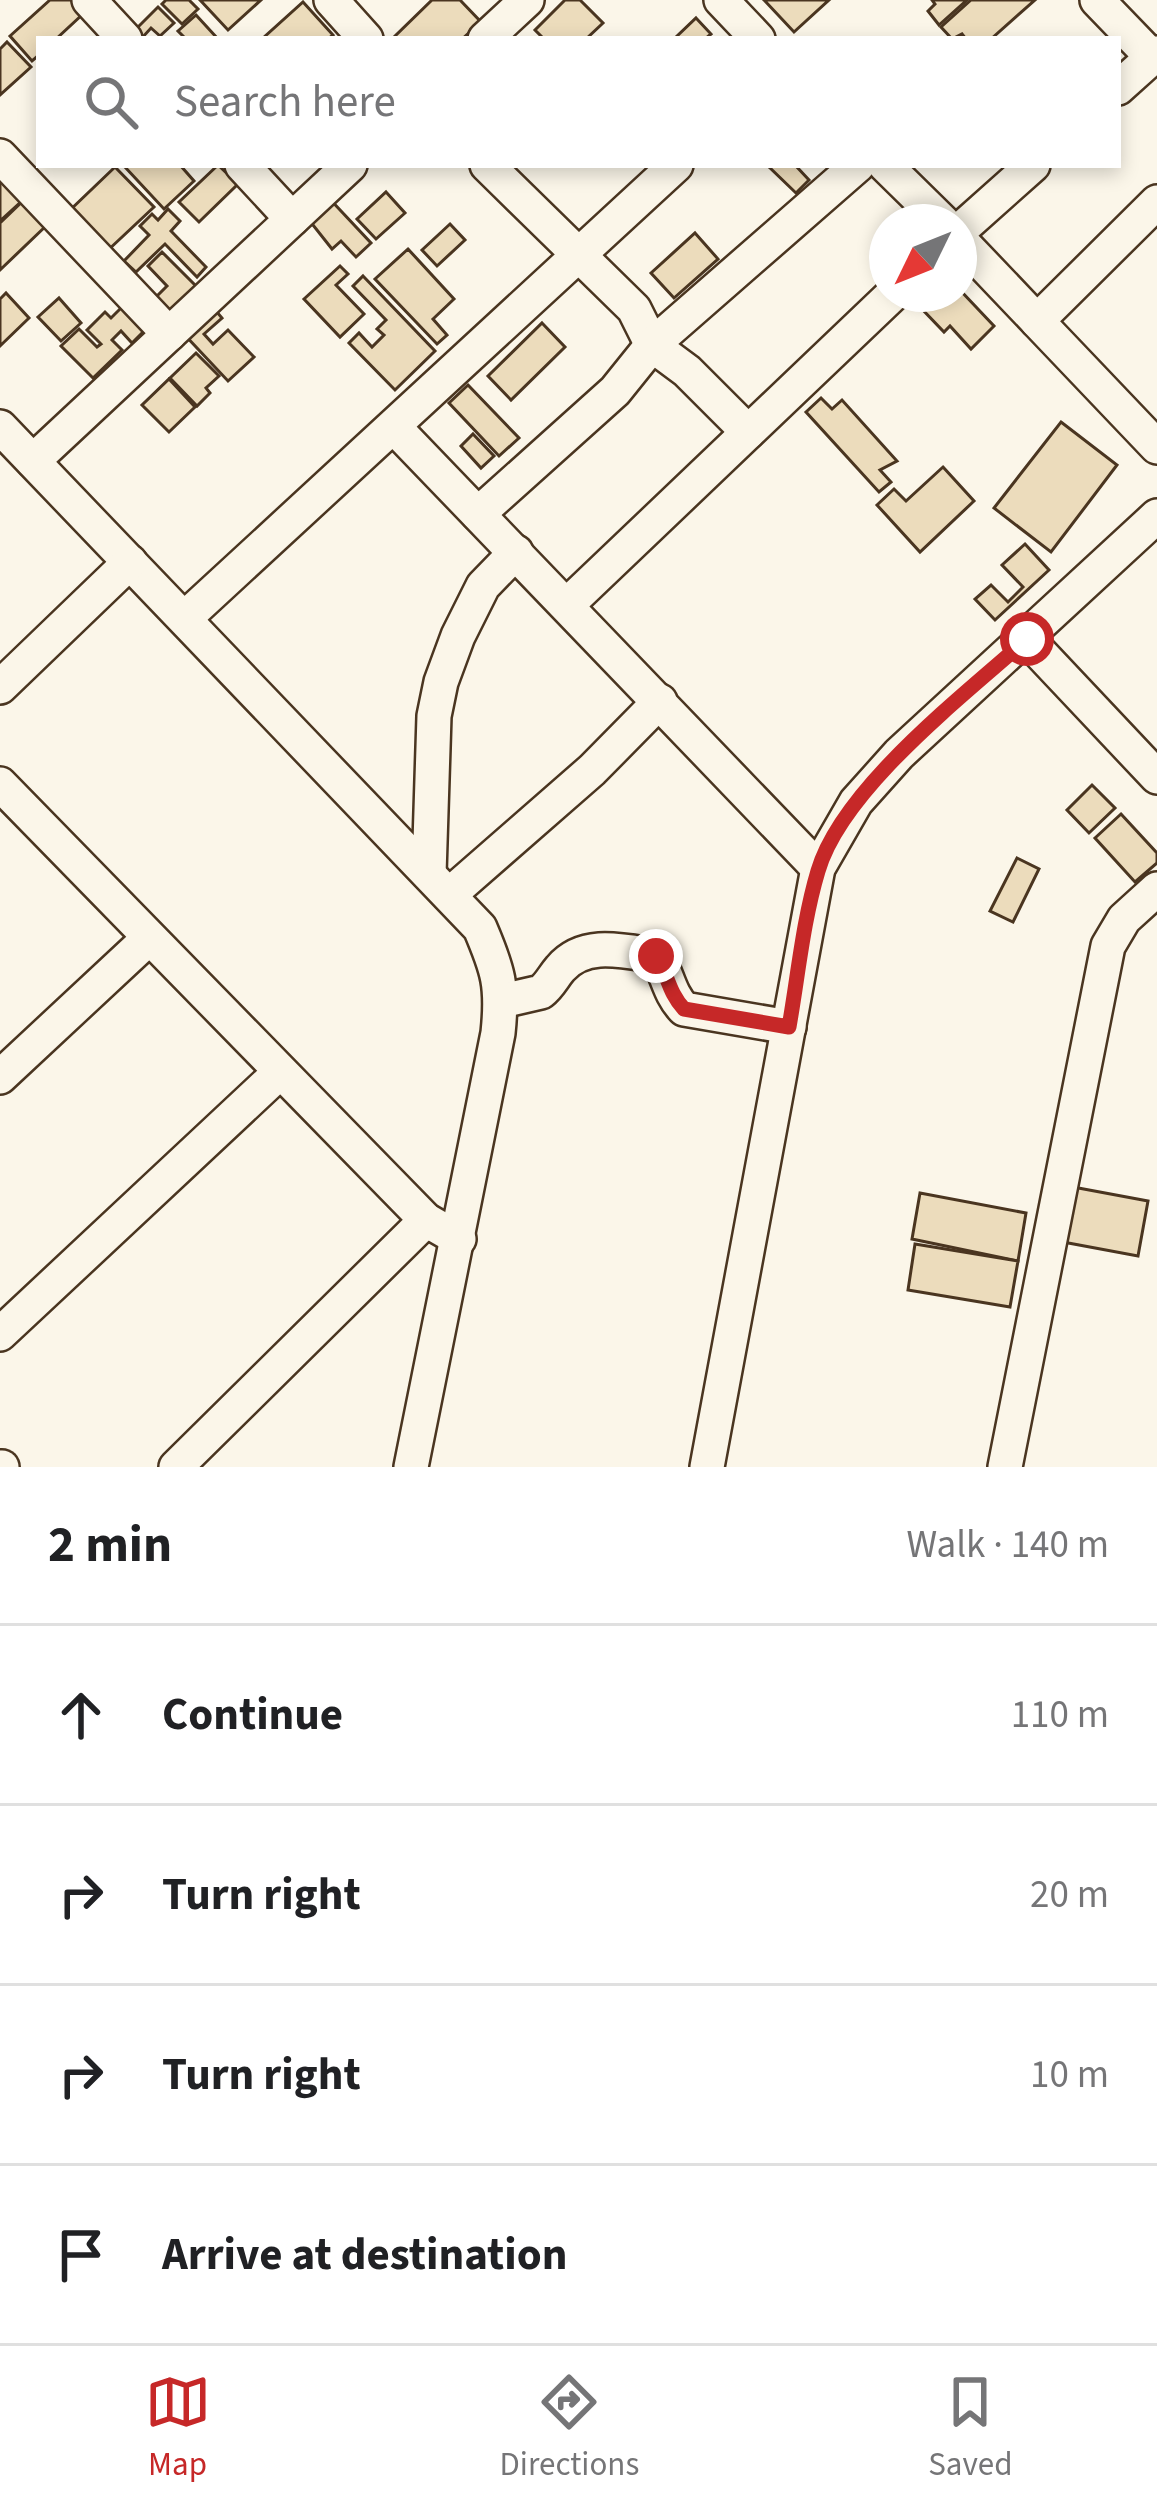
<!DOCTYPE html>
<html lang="en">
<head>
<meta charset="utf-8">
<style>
	:root { --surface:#fff; --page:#f2f2f2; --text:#202124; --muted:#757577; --line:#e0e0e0; --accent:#c62828 }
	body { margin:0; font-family:"Source Sans 3",sans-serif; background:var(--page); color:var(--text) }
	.compass { position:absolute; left:869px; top:204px; width:108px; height:108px; border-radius:50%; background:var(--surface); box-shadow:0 6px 18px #0003; rotate:227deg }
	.stop { position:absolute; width:36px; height:36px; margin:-27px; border:9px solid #c62828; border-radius:50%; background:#fff }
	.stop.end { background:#c62828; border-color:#fff; box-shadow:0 3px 12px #0008 }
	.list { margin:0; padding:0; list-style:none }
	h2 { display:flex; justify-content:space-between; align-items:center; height:156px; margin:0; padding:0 48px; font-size:51px }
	h2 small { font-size:39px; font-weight:400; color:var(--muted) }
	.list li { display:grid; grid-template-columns:78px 1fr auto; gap:36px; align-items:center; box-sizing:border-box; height:180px; padding:0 48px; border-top:3px solid var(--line) }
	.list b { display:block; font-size:45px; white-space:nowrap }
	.list em { font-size:39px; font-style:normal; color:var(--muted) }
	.icon { flex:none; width:66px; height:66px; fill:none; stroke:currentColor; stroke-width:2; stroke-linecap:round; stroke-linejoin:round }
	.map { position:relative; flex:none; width:1157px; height:1467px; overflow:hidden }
	.search { position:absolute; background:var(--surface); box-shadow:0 6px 18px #0003; left:36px; right:36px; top:36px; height:132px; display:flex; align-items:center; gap:30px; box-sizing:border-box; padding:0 42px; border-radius:0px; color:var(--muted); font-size:45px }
	.sheet { height:876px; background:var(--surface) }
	nav { display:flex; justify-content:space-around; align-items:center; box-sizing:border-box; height:168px; border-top:3px solid var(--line); background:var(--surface); font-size:33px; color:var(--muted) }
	nav a { display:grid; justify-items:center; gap:6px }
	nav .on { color:var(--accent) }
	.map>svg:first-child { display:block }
	.building { fill:#ecdcbc; stroke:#4a3520; stroke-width:3 }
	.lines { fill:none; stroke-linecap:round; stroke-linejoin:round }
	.minor-casing { stroke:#4a3520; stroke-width:38 }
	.minor { stroke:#fbf6e9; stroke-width:33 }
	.route { stroke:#c62828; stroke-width:15 }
</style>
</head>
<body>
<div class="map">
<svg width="1157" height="1467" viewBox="0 0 1157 1467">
	<rect width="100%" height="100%" fill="#fbf6e9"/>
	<!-- building -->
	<g class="building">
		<polygon points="50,0 71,0 84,13 56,39 39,39 39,55 32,61 10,36"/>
		<polygon points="166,0 189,0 198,9 182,24 162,4"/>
		<polygon points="200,0 261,0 228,30"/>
		<polygon points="432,0 460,0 481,22 462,39 392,39"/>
		<polygon points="565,0 580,0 603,23 586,39 544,39 535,30"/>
		<polygon points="764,0 829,0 794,32"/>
		<polygon points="932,0 967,0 939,25 928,11 935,4"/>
		<polygon points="971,0 1035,0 991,39 966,39 962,34 952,39 941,27"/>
		<polygon points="303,2 333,35 328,39 262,39"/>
		<polygon points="158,7 174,23 160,36 151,28 141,39 131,34"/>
		<polygon points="196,15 218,39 186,39 178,31"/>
		<polygon points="696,18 711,34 705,39 674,39"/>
		<polygon points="7,42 31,67 0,95 0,49"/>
		<polygon points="180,165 194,181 164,209 124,166"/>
		<polygon points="218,165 238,184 199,222 179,202"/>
		<polygon points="767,165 795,165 809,180 796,193"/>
		<polygon points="115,167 154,207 105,253 67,213"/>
		<polygon points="0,174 24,199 0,221"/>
		<polygon points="386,192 405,213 376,239 357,219"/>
		<polygon points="326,195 371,243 356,257 341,241 332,249 305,215"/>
		<polygon points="25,199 48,224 0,270 0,223"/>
		<polygon points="168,209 180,221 171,231 206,267 197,277 165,244 136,272 124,261 149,235 140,226 152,214 158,220"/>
		<polygon points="450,224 465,240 437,266 422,250"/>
		<polygon points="695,233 718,259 674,298 651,273"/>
		<polygon points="408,249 454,299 433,319 447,335 437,344 375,279"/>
		<polygon points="162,252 197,287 170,314 155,298 167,286 148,266"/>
		<polygon points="340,266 348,274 336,285 364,314 340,337 304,299"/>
		<polygon points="363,276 435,351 395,390 349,343 359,333 372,347 384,335 377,329 386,320 353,286"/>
		<polygon points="959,289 994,326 971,349 950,326 944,332 921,308 929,300 924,295 915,305 912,302 921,294 959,294"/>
		<polygon points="6,293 29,318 0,346 0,299"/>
		<polygon points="59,298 81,323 61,341 38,317"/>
		<polygon points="124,305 147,328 132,343 121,331 112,340 122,350 93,378 61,346 79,329 97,347 101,344 87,330 105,312 111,318"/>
		<polygon points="211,305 222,318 204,334 213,344 228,330 254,357 228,381 182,332"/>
		<polygon points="542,323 565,347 511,400 488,376"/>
		<polygon points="196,353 219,376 206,388 210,393 197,406 170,378"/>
		<polygon points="169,379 195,407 169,432 142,405"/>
		<polygon points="468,385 519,438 499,456 449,403"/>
		<polygon points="821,398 832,409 842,400 897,461 880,470 891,482 879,492 806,412"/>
		<polygon points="1061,422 1117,465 1051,552 994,508"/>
		<polygon points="473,434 494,456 481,468 461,446"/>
		<polygon points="943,467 974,501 920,552 877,505 894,489 906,501"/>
		<polygon points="1025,544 1049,570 995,620 975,599 991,585 1008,602 1023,587 1002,565"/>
		<polygon points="1092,785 1115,808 1089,833 1067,810"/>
		<polygon points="1121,814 1157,853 1157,863 1135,882 1095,838"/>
		<polygon points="1017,858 1039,869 1013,922 990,911"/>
		<polygon points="1073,1187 1148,1201 1138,1256 1063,1242"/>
		<polygon points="920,1193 1026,1213 1018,1261 912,1239"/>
		<polygon points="915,1244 1018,1261 1010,1307 908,1290"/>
	</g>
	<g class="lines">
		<!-- minor casing -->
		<g class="minor-casing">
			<g id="minor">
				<polyline points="89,0 125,39"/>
				<polyline points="331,0 366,39"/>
				<polyline points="721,0 758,39"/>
				<polyline points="1097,0 1152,57"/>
				<polyline points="485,39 527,0"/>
				<polyline points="1118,88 1157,53"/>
				<polyline points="0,156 169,334"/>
				<polyline points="242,165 292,219"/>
				<polyline points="487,165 634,309 652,345 687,371 748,432"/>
				<polyline points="885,165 943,222"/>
				<polyline points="1157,202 1037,321 1157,447"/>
				<polyline points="959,231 1033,165"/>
				<polyline points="959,239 1037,321"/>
				<path d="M0 427 480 928C498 970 503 986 498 1033L411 1467"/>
				<polyline points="395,428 818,868"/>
				<polyline points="33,461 350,165"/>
				<polyline points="478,514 615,391 652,345 858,165"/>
				<polyline points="567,605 893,294"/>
				<polyline points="185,618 676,165"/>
				<polyline points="1027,639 1157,777"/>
				<polyline points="0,687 130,562"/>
				<polyline points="0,784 426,1220 459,1239"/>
				<polyline points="429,874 434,716 441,682 458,636 483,586 516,552"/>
				<polyline points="449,895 592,770 660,701"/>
				<path d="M502 1001 541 992C550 985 553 977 560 969 584 940 624 951 656 956 668 974 668 992 684 1009L789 1027"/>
				<polyline points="0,1077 148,939"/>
				<polyline points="0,1334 280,1072"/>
				<polyline points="0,1467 2,1467"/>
				<polyline points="176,1467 426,1220"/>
				<polyline points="707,1467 818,868 856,802 899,754 1157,516"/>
				<polyline points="1005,1467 1108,946 1124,919 1157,889"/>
			</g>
		</g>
		<!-- minor -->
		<use href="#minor" class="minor"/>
	</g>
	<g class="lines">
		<!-- route -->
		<path class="route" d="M656 956C668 974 668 992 684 1009L789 1027C798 976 803 921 818 871 842 789 963 696 1027 639"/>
	</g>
</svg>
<svg class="compass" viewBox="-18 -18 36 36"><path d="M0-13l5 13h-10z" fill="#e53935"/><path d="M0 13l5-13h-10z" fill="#757577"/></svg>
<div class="stop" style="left:1027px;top:639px"></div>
<div class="stop end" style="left:656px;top:956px"></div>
<div class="search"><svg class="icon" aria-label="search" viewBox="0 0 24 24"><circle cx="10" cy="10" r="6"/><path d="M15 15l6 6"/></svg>Search here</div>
</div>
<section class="sheet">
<h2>2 min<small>Walk · 140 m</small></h2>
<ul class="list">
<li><svg class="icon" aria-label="ahead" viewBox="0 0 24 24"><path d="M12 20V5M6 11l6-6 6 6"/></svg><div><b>Continue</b></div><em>110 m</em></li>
<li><svg class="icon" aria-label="right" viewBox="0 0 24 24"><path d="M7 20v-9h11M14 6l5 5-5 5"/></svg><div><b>Turn right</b></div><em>20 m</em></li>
<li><svg class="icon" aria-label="right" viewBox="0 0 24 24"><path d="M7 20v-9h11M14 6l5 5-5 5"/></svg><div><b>Turn right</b></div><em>10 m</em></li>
<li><svg class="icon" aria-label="arrive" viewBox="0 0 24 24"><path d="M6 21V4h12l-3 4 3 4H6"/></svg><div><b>Arrive at destination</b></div></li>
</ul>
</section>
<nav>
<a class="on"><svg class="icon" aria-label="map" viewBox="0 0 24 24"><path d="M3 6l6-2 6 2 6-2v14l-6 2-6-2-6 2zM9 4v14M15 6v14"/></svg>Map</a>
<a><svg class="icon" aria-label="directions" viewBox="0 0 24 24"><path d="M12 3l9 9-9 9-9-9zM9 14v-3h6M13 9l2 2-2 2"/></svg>Directions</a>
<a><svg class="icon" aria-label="saved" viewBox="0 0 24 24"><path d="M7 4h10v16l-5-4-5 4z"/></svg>Saved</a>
</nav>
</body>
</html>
